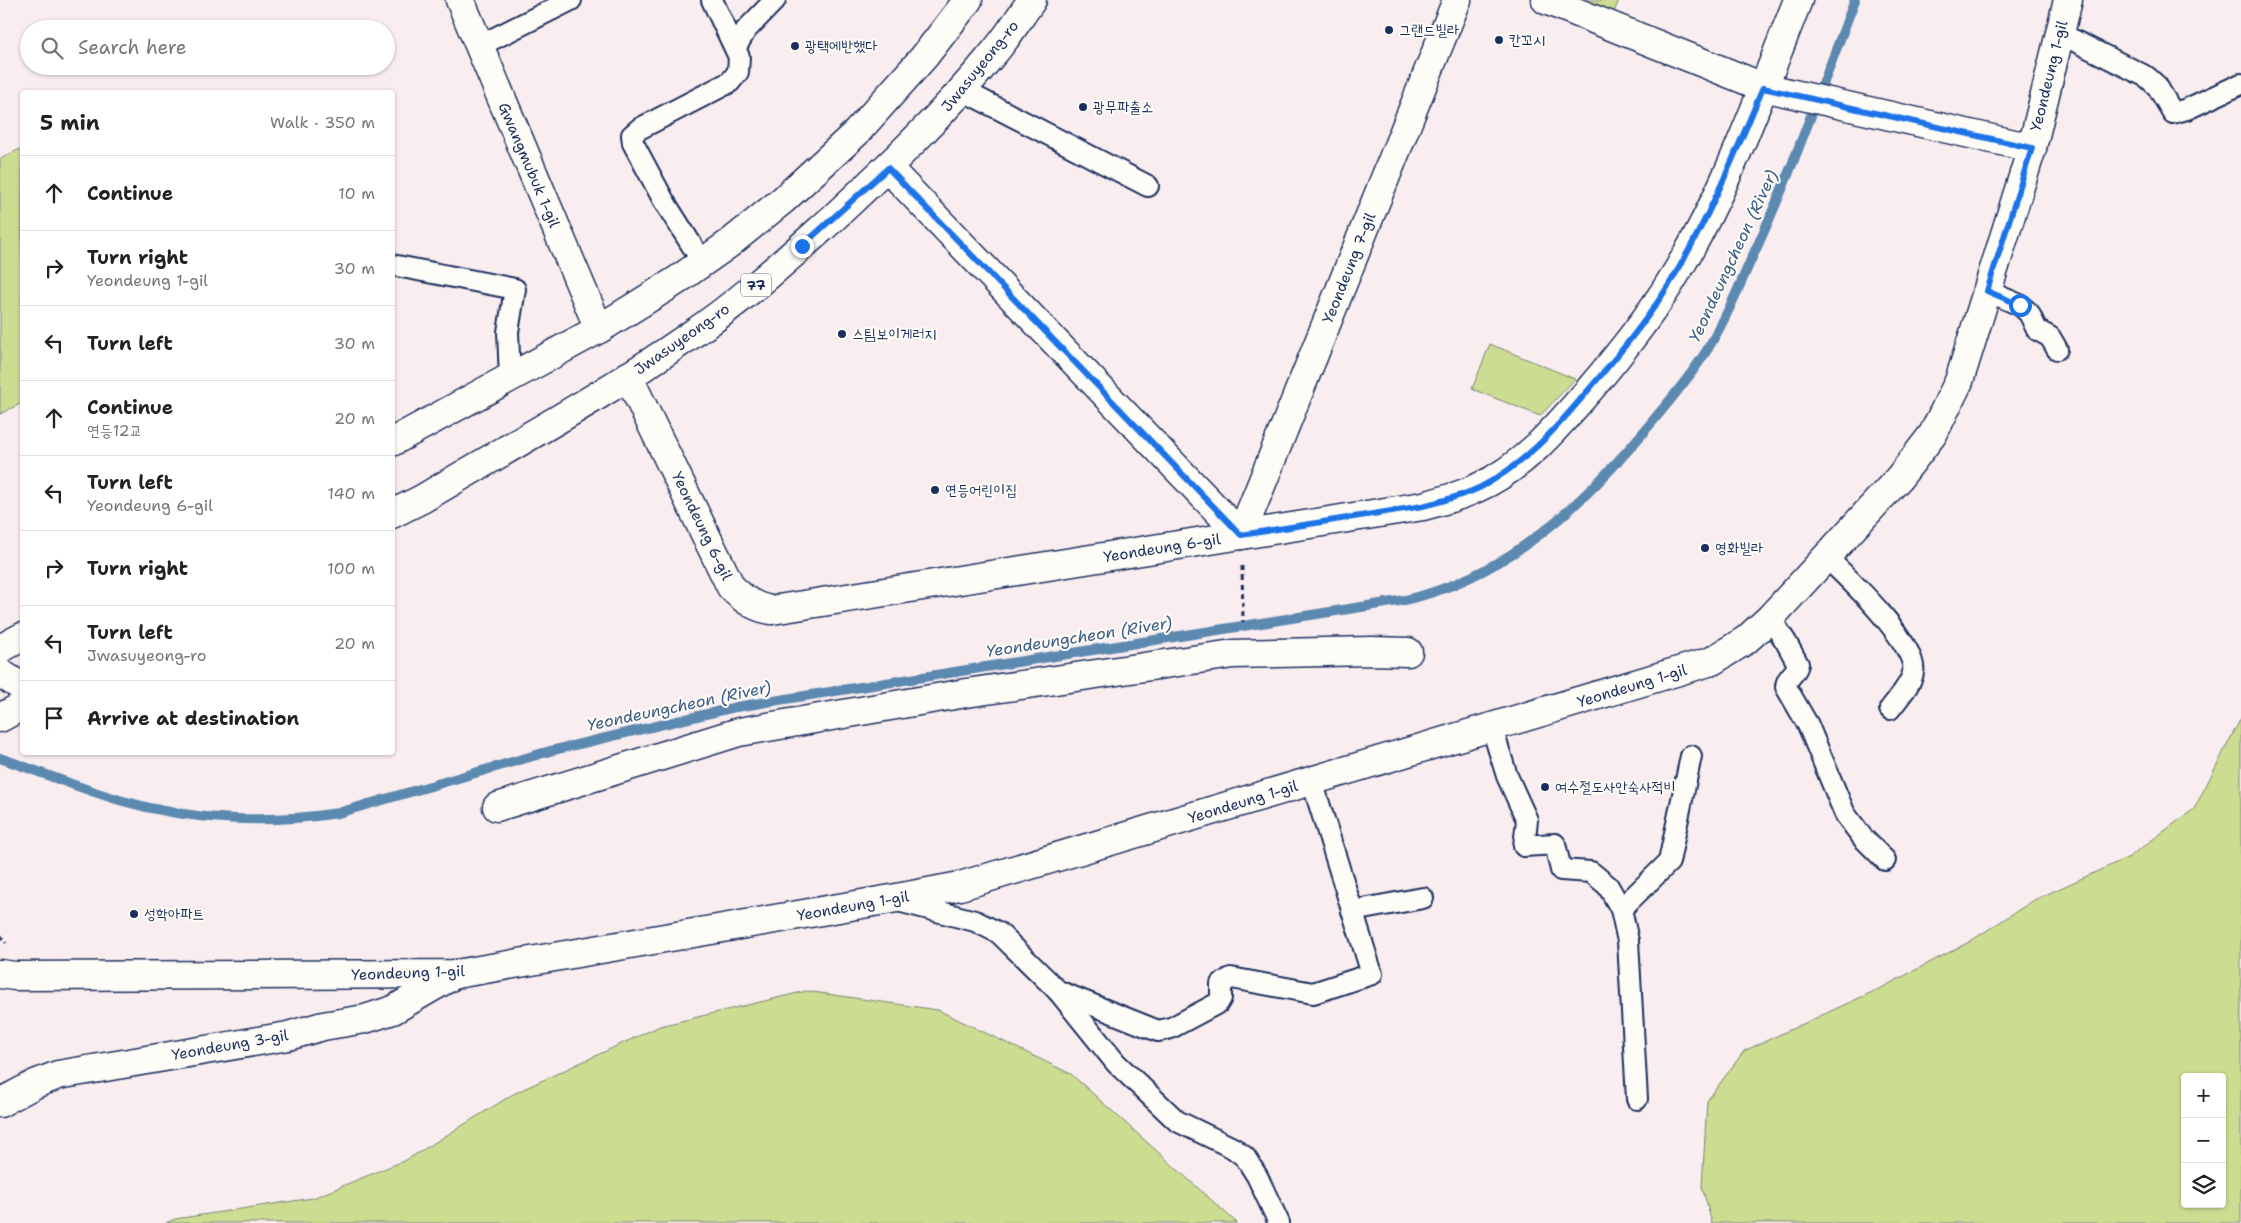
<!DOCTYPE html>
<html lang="en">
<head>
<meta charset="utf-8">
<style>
	:root { --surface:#fff; --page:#f2f2f2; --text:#222; --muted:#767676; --line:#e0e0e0 }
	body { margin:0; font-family:"Shantell Sans","Poor Story",sans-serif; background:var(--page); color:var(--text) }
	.controls { position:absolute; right:15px; bottom:15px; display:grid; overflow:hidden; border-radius:5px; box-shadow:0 1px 4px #0004 }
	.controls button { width:45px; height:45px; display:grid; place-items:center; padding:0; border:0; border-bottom:1px solid var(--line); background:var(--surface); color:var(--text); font:25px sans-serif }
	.stop { position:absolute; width:15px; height:15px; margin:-11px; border:4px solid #1a73e8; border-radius:50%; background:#fff }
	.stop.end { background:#1a73e8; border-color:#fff; box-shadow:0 1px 5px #0008 }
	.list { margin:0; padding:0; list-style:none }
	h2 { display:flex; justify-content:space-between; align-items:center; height:65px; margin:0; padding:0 20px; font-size:21px }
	h2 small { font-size:16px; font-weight:400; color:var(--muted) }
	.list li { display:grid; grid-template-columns:32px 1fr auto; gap:15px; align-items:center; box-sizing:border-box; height:75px; padding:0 20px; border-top:1px solid var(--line) }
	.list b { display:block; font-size:19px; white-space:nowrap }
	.list p { margin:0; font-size:16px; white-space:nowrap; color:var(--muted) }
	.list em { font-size:16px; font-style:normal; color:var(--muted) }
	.icon { flex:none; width:28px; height:28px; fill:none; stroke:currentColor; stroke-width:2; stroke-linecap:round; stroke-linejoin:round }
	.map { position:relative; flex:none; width:2241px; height:1223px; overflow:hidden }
	.search { position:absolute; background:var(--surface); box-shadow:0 1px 4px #0004; left:20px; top:20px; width:375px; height:55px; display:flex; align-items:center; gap:12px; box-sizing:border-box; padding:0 18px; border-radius:28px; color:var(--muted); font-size:19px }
	.panel { position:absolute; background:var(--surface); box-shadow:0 1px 4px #0004; left:20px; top:90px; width:375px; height:665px; border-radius:5px }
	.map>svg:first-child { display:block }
	.green { fill:#ccdc90; stroke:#748677; fill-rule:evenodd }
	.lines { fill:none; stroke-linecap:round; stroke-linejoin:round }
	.stream { stroke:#5b89b0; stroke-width:10 }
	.lane-casing { stroke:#1b2f5e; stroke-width:24 }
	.street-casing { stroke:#1b2f5e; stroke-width:31 }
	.primary-casing { stroke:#1b2f5e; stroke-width:31 }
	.path { stroke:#1b2f5e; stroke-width:3; stroke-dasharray:5 4; stroke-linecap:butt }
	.lane { stroke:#fdfcf7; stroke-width:20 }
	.street { stroke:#fdfcf7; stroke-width:28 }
	.primary { stroke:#fdfcf7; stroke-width:28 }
	.route { stroke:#1a73e8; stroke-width:6 }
	.poi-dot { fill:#1b2f5e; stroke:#fdfcf7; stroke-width:2 }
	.labels { text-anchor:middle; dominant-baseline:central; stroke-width:4; stroke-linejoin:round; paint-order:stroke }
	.shield { fill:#fdfcf7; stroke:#5f6c8c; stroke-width:1 }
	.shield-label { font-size:14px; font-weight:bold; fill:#1b2f5e }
	.poi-label { font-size:15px; fill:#1b2f5e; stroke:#fdfcf7; text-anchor:start }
	.street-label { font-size:15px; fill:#1b2f5e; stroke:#fdfcf7 }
	.water-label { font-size:16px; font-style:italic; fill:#3b5c87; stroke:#fdfcf7 }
</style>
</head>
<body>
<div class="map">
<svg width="2241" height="1223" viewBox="0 0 2241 1223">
	<rect width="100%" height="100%" fill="#f9edef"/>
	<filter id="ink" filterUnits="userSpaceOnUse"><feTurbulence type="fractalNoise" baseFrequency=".02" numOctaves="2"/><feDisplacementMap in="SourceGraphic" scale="10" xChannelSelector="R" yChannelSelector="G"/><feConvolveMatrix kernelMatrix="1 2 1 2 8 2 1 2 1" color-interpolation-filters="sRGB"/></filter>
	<g filter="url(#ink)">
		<!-- green -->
		<g class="green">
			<polygon points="1570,0 1619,0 1612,17"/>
			<polygon points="22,148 22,403 0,414 0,159"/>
			<polygon points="1490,344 1575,379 1540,416 1472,389"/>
			<path d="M2241 718V1223H1712L1702 1187 1707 1101 1744 1051 1883 987 1969 942 2034 900 2129 857 2194 809ZM2185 1077H2222V1204H2185Z"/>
			<polygon points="806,991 938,1010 1071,1074 1237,1223 166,1223 175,1219 313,1198 408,1159 515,1093 660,1026"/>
		</g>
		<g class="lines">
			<!-- stream -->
			<path class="stream" d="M0 758C41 772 81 789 123 801 191 821 268 824 338 813L550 751 736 707 1405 600C1509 576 1586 502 1652 422 1671 399 1691 376 1707 350 1724 322 1737 292 1750 262 1790 177 1821 88 1855 0"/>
			<!-- lane casing -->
			<g class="lane-casing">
				<g id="lane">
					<polyline points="2059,33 2147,77 2157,86 2173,113 2187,109 2241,84"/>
					<polyline points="479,46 571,0"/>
					<polyline points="736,47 746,30 775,0"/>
					<polyline points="962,90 1148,186"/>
					<polyline points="703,263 664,201 633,143 632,135 639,129 730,82 738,72 739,57 712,0"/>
					<polyline points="392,265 515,289 508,332 510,378"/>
					<polyline points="1987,291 2020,305 2029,313 2037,330 2050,337 2057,349"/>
					<path d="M1827 558C1847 577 1920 646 1913 673 1910 686 1898 698 1890 709"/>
					<path d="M1770 618 1786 642 1798 664C1797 673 1786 677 1786 687L1808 725 1845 814 1863 838 1885 860"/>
					<polyline points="1492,728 1507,776 1527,820 1524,846 1555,844 1561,870 1591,872 1608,886 1621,909 1669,862 1691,756"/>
					<polyline points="898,901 975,921 999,933 1058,991 1116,1063 1177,1121 1233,1148 1245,1157 1257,1176 1279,1223"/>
					<polyline points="1621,909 1628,941 1637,1099"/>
					<polyline points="1352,911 1423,898"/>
					<polyline points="1058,991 1158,1031 1171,1028 1218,1003 1221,998 1221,984 1231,978 1313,993 1372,974 1312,781"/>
				</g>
			</g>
			<!-- street casing -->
			<g class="street-casing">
				<g id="street">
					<polyline points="460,0 599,329"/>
					<polyline points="1546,0 1763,87 2032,148"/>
					<polyline points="888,168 1241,535"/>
					<path d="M628 376 731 587C743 599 755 608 772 610L1423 506C1442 501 1460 496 1477 488 1523 468 1558 426 1590 389 1619 355 1647 320 1670 283 1725 196 1760 95 1798 0"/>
					<polyline points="1241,535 1457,0"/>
					<polyline points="0,673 22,687"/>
					<polyline points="497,807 739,732 966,693 1233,654 1372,651 1408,652"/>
					<polyline points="0,974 15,976 456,974 891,899 960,886 1712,661 1746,640 1770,618 1899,478 1933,434 1959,381 2032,148 2068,0"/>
					<polyline points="0,1103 35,1084 58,1075 288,1036 323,1026 365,1019 393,1010 455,974"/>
				</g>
			</g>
			<!-- primary casing -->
			<g class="primary-casing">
				<g id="primary">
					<polyline points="392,442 599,329 676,281 730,243 783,200 856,133 924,57 968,0"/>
					<path d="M392 514 422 499C511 446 603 396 688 337 739 303 785 261 830 221 887 168 943 115 992 55 1007 38 1019 18 1032 0"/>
					<polyline points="0,649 22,637"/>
					<polyline points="0,718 22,706"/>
				</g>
			</g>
			<!-- path -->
			<g class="path">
				<polyline points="1242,566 1243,622"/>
				<polyline points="0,935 6,943"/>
			</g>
			<!-- lane -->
			<use href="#lane" class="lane"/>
			<!-- street -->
			<use href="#street" class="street"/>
			<!-- primary -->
			<use href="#primary" class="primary"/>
		</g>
	</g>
	<g class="lines" filter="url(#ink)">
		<!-- route -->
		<path class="route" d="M802 246 888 168 1241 535 1423 506C1442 501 1463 496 1481 487 1523 465 1555 430 1585 394 1615 359 1646 322 1670 283 1708 221 1735 154 1763 88L2032 148 1987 291 2020 305"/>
	</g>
	<!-- markers -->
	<g class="poi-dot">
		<circle cx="1389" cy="30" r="5"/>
		<circle cx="1499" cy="40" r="5"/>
		<circle cx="795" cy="46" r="5"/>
		<circle cx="1083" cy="107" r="5"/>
		<circle cx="842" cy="334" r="5"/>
		<circle cx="935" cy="490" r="5"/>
		<circle cx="1705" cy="548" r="5"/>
		<circle cx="1545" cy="787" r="5"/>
		<circle cx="134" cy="914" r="5"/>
	</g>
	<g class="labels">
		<!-- shield labels -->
		<rect class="shield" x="741" y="273.5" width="30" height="23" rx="4"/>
		<g class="shield-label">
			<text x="756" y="285">77</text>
		</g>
		<!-- poi labels -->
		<g class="poi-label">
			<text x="1399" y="30">그랜드빌라</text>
			<text x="1509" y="40">칸꼬시</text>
			<text x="805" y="46">광택에반했다</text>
			<text x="1093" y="107">광무파출소</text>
			<text x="852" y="334">스팀보이게러지</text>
			<text x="945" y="490">연등어린이집</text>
			<text x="1715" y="548">영화빌라</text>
			<text x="1555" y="787">여수절도사안숙사적비</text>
			<text x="144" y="914">성학아파트</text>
		</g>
		<!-- street labels -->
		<g class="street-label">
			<text transform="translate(980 66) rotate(-51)">Jwasuyeong-ro</text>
			<text transform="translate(2049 76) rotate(-76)">Yeondeung 1-gil</text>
			<text transform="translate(529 165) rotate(67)">Gwangmubuk 1-gil</text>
			<text transform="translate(1349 268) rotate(-68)">Yeondeung 7-gil</text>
			<text transform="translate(682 339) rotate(-35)">Jwasuyeong-ro</text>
			<text transform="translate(702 526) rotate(64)">Yeondeung 6-gil</text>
			<text transform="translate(1162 548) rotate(-9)">Yeondeung 6-gil</text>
			<text transform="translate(1632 686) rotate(-17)">Yeondeung 1-gil</text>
			<text transform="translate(1243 802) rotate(-17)">Yeondeung 1-gil</text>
			<text transform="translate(853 906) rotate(-10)">Yeondeung 1-gil</text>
			<text transform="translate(408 973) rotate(-2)">Yeondeung 1-gil</text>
			<text transform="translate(230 1045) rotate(-10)">Yeondeung 3-gil</text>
		</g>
		<!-- water labels -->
		<g class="water-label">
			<text transform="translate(1733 256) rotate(-65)">Yeondeungcheon (River)</text>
			<text transform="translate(1079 637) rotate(-9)">Yeondeungcheon (River)</text>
			<text transform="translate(679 706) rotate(-12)">Yeondeungcheon (River)</text>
		</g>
	</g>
</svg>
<div class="controls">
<button>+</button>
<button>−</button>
<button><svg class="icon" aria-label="layers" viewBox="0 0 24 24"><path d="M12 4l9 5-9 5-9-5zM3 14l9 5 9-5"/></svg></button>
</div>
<div class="stop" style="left:2020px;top:305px"></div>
<div class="stop end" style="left:802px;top:246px"></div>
<div class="search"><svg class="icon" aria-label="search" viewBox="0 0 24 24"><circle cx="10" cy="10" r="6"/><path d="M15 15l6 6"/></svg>Search here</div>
<section class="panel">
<h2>5 min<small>Walk · 350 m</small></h2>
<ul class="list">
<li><svg class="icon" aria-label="ahead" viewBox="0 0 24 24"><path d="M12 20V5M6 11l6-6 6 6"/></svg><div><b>Continue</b></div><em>10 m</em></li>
<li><svg class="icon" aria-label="right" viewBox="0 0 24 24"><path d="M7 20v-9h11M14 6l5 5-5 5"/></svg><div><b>Turn right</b><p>Yeondeung 1-gil</p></div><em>30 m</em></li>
<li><svg class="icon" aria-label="left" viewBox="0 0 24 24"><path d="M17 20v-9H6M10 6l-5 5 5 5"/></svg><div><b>Turn left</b></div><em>30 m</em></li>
<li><svg class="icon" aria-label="ahead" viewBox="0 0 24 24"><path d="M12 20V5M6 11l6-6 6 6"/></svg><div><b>Continue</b><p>연등12교</p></div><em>20 m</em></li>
<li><svg class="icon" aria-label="left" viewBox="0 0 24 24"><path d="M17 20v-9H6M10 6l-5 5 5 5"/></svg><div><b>Turn left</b><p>Yeondeung 6-gil</p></div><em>140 m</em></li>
<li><svg class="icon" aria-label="right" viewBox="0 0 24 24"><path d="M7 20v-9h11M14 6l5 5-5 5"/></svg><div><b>Turn right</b></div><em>100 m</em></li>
<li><svg class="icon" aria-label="left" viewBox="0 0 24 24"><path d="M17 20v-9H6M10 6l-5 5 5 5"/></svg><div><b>Turn left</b><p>Jwasuyeong-ro</p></div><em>20 m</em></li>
<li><svg class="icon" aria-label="arrive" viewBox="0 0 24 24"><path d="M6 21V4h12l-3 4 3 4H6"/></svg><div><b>Arrive at destination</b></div></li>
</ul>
</section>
</div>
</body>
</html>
